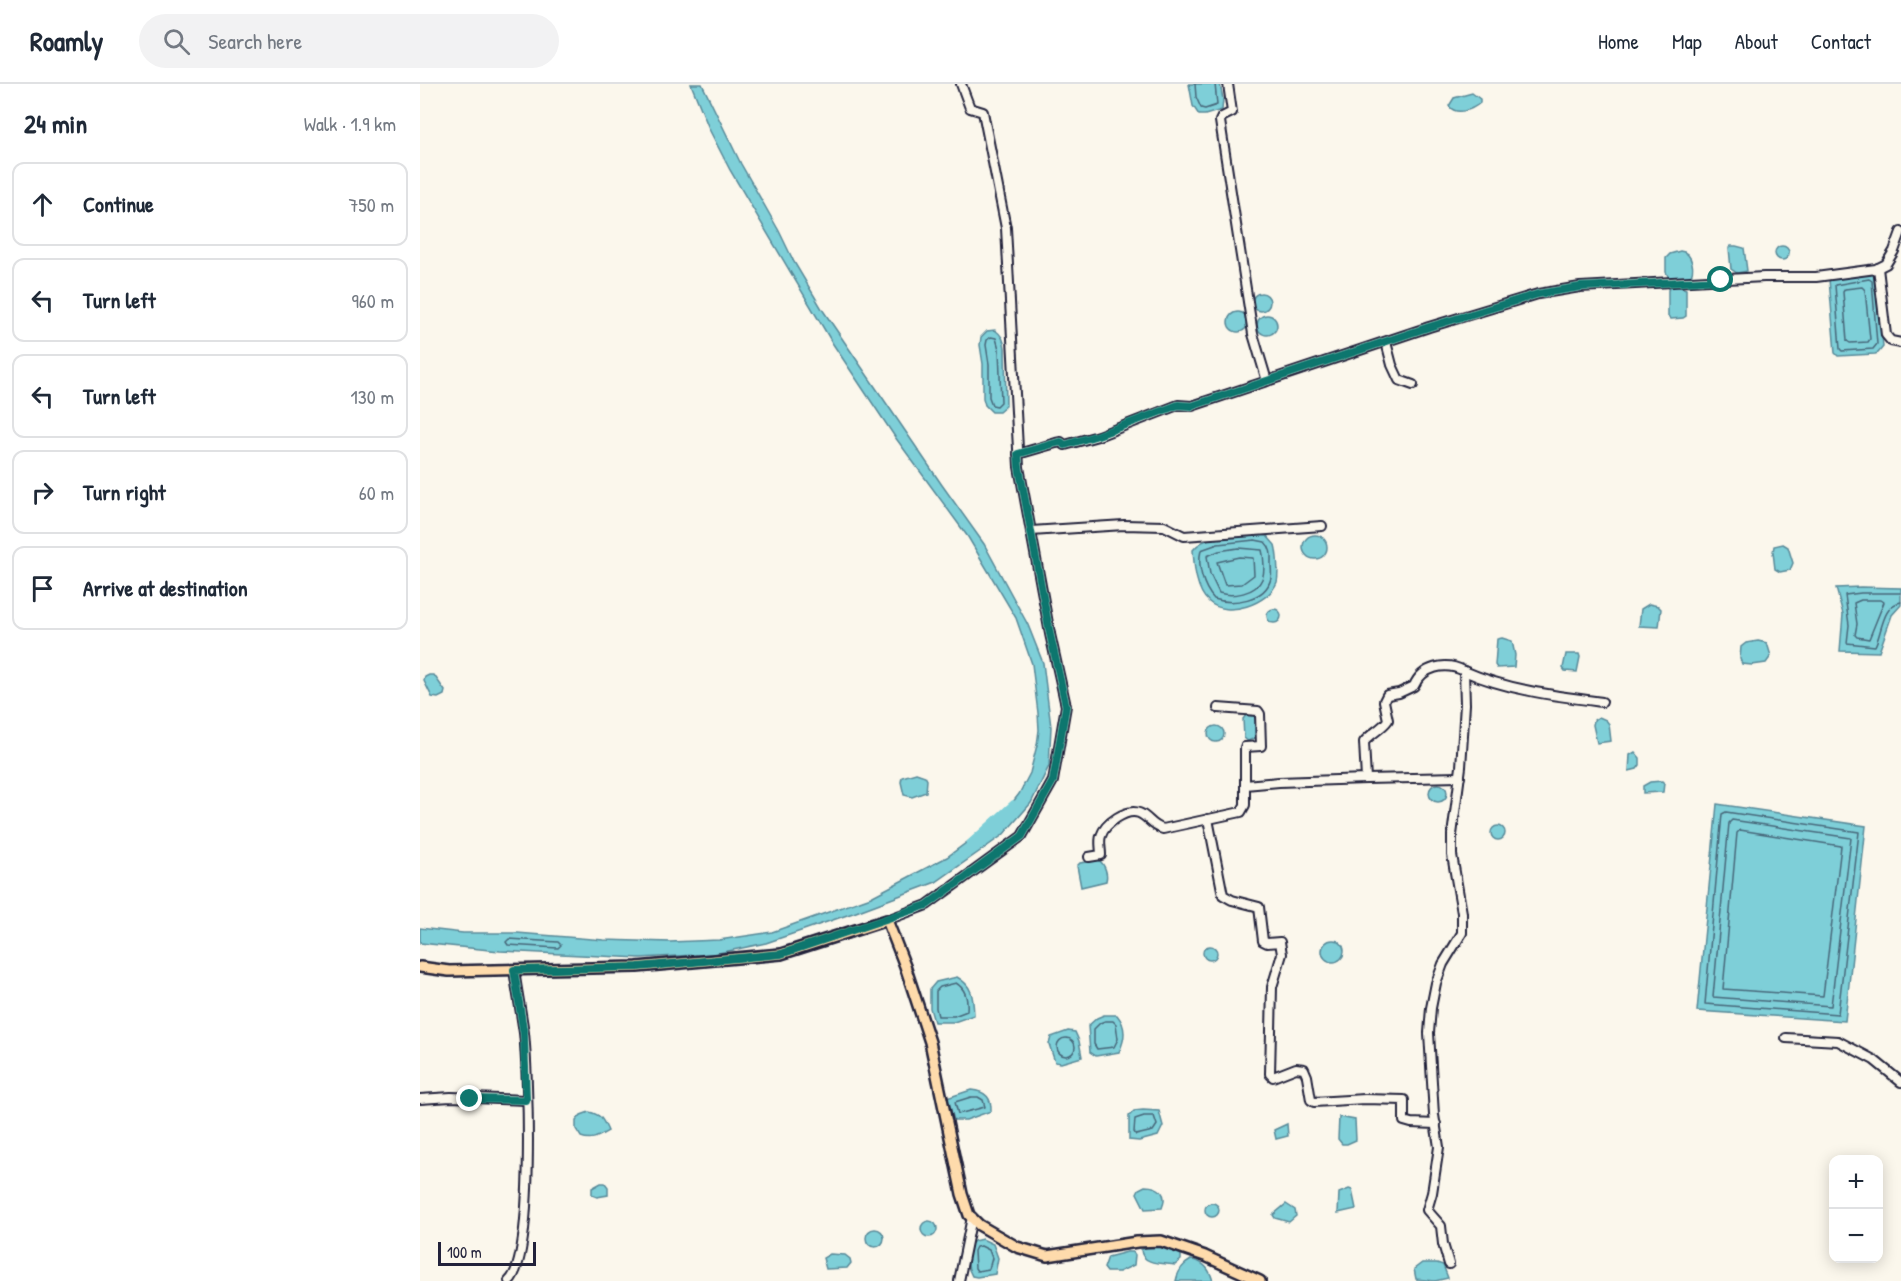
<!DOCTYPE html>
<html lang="en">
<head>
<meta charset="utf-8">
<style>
	:root { --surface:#fff; --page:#f2f2f3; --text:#1f2937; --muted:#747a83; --line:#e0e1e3 }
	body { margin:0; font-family:"Patrick Hand",sans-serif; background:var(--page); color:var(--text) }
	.controls { position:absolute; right:18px; bottom:18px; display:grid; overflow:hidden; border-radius:12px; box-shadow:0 3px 15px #0003 }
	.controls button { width:54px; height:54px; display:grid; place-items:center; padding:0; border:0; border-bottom:2px solid var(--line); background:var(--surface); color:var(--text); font:30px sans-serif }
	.scale { position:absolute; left:18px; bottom:15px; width:98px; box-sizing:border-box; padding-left:6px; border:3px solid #22223b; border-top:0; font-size:16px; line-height:21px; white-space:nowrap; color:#22223b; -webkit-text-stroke:4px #fbf7ec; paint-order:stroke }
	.stop { position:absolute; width:18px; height:18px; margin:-14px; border:4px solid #0f766e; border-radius:50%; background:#fff }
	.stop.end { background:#0f766e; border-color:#fff; box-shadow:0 2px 6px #0008 }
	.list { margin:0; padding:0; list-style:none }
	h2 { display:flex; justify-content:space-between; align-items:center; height:78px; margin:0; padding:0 24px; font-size:26px }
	h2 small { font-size:20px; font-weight:400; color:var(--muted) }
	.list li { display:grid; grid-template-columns:39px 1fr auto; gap:18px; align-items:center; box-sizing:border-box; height:84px; margin:0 12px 12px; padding:0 12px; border:2px solid var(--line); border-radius:12px }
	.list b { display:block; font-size:22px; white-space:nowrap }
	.list em { font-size:20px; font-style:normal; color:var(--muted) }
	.icon { flex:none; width:33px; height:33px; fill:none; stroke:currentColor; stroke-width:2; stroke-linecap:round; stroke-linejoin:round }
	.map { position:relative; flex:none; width:1481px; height:1197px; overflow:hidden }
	header { display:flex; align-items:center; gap:36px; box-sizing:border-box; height:84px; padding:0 30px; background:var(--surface); border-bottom:2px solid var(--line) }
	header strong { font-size:28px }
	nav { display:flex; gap:33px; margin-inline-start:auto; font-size:21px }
	.search { width:420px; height:54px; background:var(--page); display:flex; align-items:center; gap:15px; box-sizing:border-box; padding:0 21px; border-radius:33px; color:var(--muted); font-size:22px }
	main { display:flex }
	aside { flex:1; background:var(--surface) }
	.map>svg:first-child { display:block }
	.water { fill:#7ecfd8; stroke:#598a99; stroke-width:1.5 }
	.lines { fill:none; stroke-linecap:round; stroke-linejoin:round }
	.shore { stroke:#47677a; stroke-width:1.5 }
	.canal { stroke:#7ecfd8; stroke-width:7 }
	.minor-casing { stroke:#22223b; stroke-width:12 }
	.major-casing { stroke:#22223b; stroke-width:14 }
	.minor { stroke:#fbf7ec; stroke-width:8 }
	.major { stroke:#fedbac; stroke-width:9 }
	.route { stroke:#0f766e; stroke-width:8 }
</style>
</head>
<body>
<header>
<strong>Roamly</strong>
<div class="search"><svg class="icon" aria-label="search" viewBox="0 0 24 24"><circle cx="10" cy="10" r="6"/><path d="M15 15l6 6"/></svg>Search here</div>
<nav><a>Home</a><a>Map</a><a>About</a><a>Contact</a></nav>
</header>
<main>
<aside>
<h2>24 min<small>Walk · 1.9 km</small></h2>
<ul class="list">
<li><svg class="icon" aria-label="ahead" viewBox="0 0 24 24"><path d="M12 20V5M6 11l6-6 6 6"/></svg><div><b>Continue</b></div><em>750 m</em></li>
<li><svg class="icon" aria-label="left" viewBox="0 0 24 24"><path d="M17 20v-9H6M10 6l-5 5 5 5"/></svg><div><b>Turn left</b></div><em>960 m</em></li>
<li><svg class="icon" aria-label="left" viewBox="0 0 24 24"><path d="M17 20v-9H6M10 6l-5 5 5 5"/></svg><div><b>Turn left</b></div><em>130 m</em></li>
<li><svg class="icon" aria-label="right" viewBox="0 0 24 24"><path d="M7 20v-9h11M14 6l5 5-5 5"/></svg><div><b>Turn right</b></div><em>60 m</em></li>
<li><svg class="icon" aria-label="arrive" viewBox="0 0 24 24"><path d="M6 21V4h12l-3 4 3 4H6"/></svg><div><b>Arrive at destination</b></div></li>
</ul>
</aside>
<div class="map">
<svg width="1481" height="1197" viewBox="0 0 1481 1197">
	<rect width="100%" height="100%" fill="#fbf7ec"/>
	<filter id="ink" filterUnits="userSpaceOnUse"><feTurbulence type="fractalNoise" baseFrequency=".0167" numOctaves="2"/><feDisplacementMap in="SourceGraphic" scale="12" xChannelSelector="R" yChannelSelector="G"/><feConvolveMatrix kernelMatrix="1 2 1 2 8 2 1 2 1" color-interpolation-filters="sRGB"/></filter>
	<g filter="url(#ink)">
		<!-- water -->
		<g class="water">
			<polygon points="271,0 282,0 321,80 359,147 374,178 402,225 522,401 564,460 608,541 623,579 631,643 629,682 611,719 583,751 516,798 436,828 346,859 294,870 220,874 80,867 0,859 0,844 43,849 97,849 184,856 250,858 299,856 352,848 451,813 527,773 582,732 599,710 610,689 617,661 619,646 618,629 612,580 596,534 548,453 475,353 413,260 310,86 290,47"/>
			<polygon points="769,0 800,0 803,15 802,26 785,31 779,31 773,22"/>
			<path d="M1052 9 1060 15V19C1052 26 1036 32 1029 22L1034 14Z"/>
			<polygon points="1311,162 1316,162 1324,164 1327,187 1317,189 1311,185 1309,164"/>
			<circle cx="1362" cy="169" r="7"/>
			<path d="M1260 167C1273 168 1276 189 1269 194 1265 196 1255 195 1250 196L1246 188V174L1250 170Z"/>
			<polygon points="1454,189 1457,191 1463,263 1458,269 1455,270 1418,272 1415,269 1409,195"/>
			<polygon points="1255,201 1266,205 1266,232 1263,234 1251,235 1248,232 1248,206 1251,202"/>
			<circle cx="841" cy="218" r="9"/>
			<circle cx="818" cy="238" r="10"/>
			<circle cx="847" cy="241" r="10"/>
			<path d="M575 246C582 251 584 256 585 264L586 322 579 328H572L565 321 563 314V280L560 261 561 253 567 247Z"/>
			<path d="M836 450 847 452 855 461C857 468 859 491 857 498 849 520 807 534 789 518 776 507 774 482 773 466 785 449 817 451 836 450Z"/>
			<circle cx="895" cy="463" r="12"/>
			<polygon points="1363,460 1368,463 1373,479 1370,486 1360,488 1355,485 1353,468 1354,462"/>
			<polygon points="1441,503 1481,504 1481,521 1472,531 1459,568 1420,567 1423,530 1416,504"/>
			<polygon points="1229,520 1238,522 1241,525 1239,543 1219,542 1221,525"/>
			<circle cx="854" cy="532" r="7"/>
			<polygon points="1082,554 1092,557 1095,571 1094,583 1077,584 1075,581 1077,555"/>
			<polygon points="1338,557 1347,559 1351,572 1346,579 1332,581 1322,580 1320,575 1321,563 1326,559"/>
			<polygon points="1146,570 1159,570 1160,573 1157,588 1145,587 1143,584"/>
			<polygon points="9,591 14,591 25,607 24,611 18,614 12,613 4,597 5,593"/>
			<polygon points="826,631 834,632 836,636 835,654 828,657 824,654 823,635"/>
			<polygon points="1179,633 1186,636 1189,640 1191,657 1177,659 1173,641 1174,636"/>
			<circle cx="796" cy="650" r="8"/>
			<polygon points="1215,668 1220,674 1220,681 1217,685 1209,687 1210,671"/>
			<polygon points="496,689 505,692 507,696 506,708 492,713 484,711 481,698 482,693"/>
			<polygon points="1242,697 1244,699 1243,708 1223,709 1223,702 1230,698"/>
			<circle cx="1018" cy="709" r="9"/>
			<polygon points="1297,720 1446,742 1425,937 1277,927"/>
			<circle cx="1078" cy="749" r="7"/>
			<path d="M679 776C685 781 688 790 686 797L661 803 657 782 660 779Z"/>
			<circle cx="913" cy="867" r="11"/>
			<circle cx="790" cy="869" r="7"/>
			<path d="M537 893C553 902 553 913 554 931L534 938H514L510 924V905L516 898Z"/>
			<path d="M684 931H697C707 943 705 955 699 968L676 972 670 968 668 942 677 934Z"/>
			<polygon points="648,947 655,948 659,957 662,973 641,979 635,978 629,960 631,953"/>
			<path d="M551 1006C564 1007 572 1013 571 1027L546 1036H534L527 1014Z"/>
			<polygon points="723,1026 739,1027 743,1042 738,1052 719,1057 709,1056 709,1032 714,1027"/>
			<path d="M169 1028C182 1031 183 1036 188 1047 178 1053 172 1057 161 1053L156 1045V1037L161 1031Z"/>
			<polygon points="919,1033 935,1036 936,1056 927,1060 922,1060 918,1055"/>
			<polygon points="867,1040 868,1052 856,1055 854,1046"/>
			<polygon points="181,1099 185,1099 188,1103 188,1111 177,1113 172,1111 172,1104"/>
			<path d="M725 1102C740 1102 748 1110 742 1124L725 1125 717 1109 719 1105Z"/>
			<polygon points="929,1105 932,1106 936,1125 918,1129 919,1109"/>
			<circle cx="792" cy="1126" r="7"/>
			<polygon points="866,1120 875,1126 876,1132 869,1138 855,1134 853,1131"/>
			<circle cx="509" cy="1145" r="8"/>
			<circle cx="455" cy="1154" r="9"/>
			<path d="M562 1155 573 1160 578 1174 575 1190 557 1193 552 1192C546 1182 545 1165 554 1157Z"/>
			<path d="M733 1160C743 1160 755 1163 761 1171V1176L755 1181C743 1179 722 1181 721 1166Z"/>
			<polygon points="707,1168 713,1168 715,1171 714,1181 699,1188 687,1188 684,1184 688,1173"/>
			<polygon points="410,1170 425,1171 430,1175 431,1179 427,1184 406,1185 403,1174"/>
			<path d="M771 1176C783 1177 790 1186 793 1197H756C758 1187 762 1181 771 1176Z"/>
			<polygon points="1002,1179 1017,1179 1023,1181 1028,1194 1015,1197 996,1195 994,1185"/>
		</g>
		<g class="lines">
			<!-- shore -->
			<g class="shore">
				<polyline points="775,0 776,13 781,24 785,25 797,21 795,0"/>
				<polygon points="1449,195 1452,197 1457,260 1453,265 1422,267 1420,265 1415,201"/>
				<polygon points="1442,203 1445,206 1450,255 1448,258 1430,259 1427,257 1423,208 1425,205"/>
				<polygon points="571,253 576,254 579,265 581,318 577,322 572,321 569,313 569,280 566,261 567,256"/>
				<path d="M835 456 845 458C852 465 851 471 851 480 851 484 852 490 851 494 846 517 812 521 794 515 783 503 777 482 781 466L798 460Z"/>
				<path d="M818 464 842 466C844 473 845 488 842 495 836 510 812 513 799 509L790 490 787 472 799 467Z"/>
				<polygon points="819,473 833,474 834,491 822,500 805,501 797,478"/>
				<path d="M1481 509H1441L1425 511 1429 541 1427 559 1455 562C1462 549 1462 521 1481 518"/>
				<polygon points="1441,516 1461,516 1464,518 1449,555 1437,553 1435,551 1437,540 1434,519"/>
				<polygon points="1306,728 1439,748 1418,930 1285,920 1302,730"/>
				<polygon points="1312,736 1431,754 1411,922 1293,913 1309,739"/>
				<polygon points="1320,746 1421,762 1403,912 1303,905 1317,749"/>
				<polygon points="89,855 138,858 141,861 138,864 88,861 86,858"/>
				<path d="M536 899C546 905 548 916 547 927L534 932H518L516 924V907L520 903Z"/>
				<polygon points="685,937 693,937 696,940 698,955 694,963 677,965 674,960 674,945 680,939"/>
				<circle cx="646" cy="963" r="9"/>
				<polygon points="551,1013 558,1013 563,1016 565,1023 538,1030 535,1018"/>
				<polygon points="724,1032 734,1032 737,1041 733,1047 716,1051 714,1048 715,1035"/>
				<polygon points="561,1162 569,1166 572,1174 569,1185 557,1187 555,1184 554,1167 556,1163"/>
			</g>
			<!-- canal -->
			<polyline class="canal" points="550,759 593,720"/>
			<!-- minor casing -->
			<g class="minor-casing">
				<g id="minor">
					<polyline points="808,0 812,28 802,33 800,37 833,250 847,297"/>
					<polyline points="1458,184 1466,251 1471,257 1481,259"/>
					<polyline points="966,258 972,281 979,296 993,301"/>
					<polyline points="598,370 636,359 641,358 645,361 678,352 758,321 772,322 1009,243 1118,210 1160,203 1344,193 1396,193 1456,185 1466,180 1474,167 1481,148"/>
					<polyline points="611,447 704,441 744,442 764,452 902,442"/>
					<path d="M1044 587C1087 606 1136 612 1182 618"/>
					<path d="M798 624 838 627 840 630 841 662 825 663V701L859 698 946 695 944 658C951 649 962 645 968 636L964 617 967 611 979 609 994 602C1002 583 1025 577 1044 587L1045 620 1041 683 1032 751V771L1042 829V849L1023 880 1016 899 1011 924 1009 949 1014 1031 1019 1063 1012 1109 1007 1126 1021 1142 1023 1160 1029 1180"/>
					<polyline points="946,695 1040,693"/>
					<polyline points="788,735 803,811 812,816 839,823 843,857 847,859 860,858 862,870 852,903 850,990 853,993 876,984 884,985 887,992 891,1016 894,1018 945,1015 984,1016 984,1037 991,1039 1016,1040"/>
					<path d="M669 773 681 771C681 765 679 757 681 752 685 739 707 724 719 729 729 733 731 742 743 745L821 728 825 721V701"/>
					<polyline points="467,836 507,821 602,752 633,697 646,622 630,550 599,383 586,144 563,28 550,24 541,0"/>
					<polyline points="1366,954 1418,957 1454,976 1481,998"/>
					<polyline points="0,1015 31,1013 106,1016"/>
					<path d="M89 1197C115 1175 108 988 104 949 101 928 97 907 94 886"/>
					<polyline points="539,1197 552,1133"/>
				</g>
			</g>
			<!-- major casing -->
			<g class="major-casing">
				<polyline id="major" points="0,883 29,887 217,883 361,870 467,836 485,882 510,958 542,1110 549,1131 559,1141 597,1163 627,1172 717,1158 741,1157 785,1172 840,1197"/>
			</g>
			<!-- minor -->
			<use href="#minor" class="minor"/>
			<!-- major -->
			<use href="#major" class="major"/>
		</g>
	</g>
	<g class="lines" filter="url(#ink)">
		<!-- route -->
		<polyline class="route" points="50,1015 106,1016 104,951 94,886 218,883 361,870 507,821 602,752 633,697 646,622 630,550 599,383 598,370 636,359 641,358 645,361 678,351 758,321 772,322 1009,243 1118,210 1160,203 1301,196"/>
	</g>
</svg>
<div class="controls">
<button>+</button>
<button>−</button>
</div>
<div class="scale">100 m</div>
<div class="stop" style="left:1301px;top:196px"></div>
<div class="stop end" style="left:50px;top:1015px"></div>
</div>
</main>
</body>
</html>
